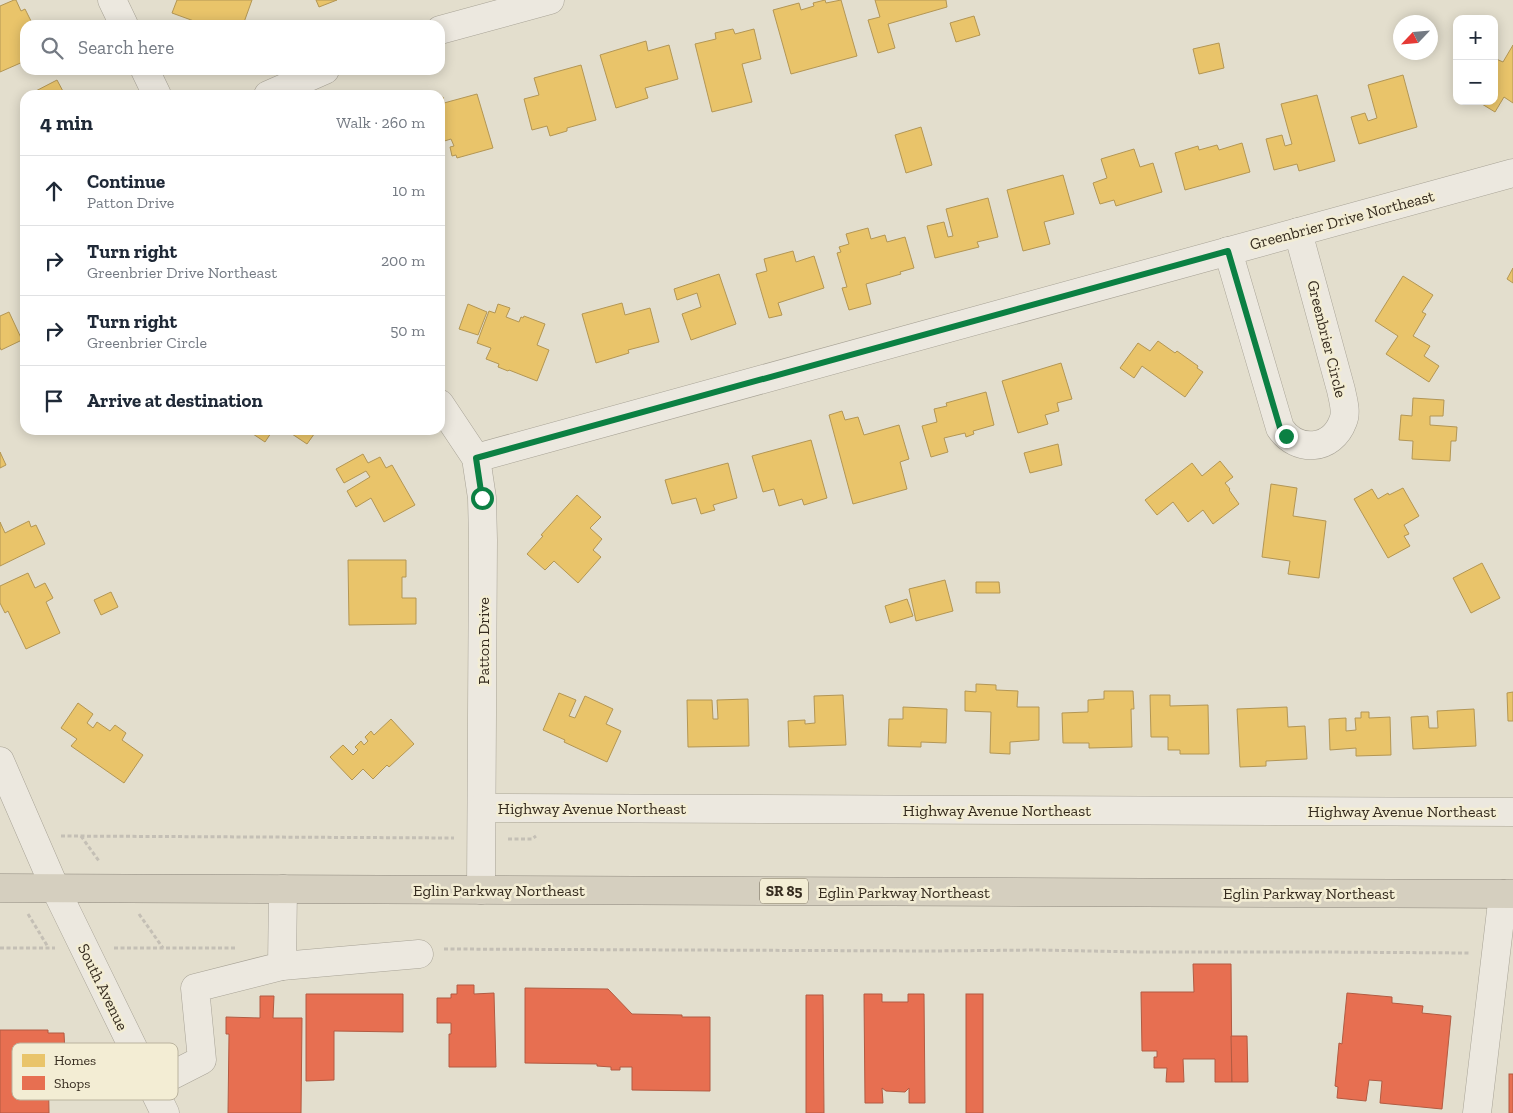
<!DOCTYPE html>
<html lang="en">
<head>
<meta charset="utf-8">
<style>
	:root { --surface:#fff; --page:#f6f6f7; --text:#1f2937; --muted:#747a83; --line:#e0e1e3 }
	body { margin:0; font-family:"Zilla Slab",serif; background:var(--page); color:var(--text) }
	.controls { position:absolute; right:15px; top:15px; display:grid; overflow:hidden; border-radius:10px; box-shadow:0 2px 12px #0003 }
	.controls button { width:45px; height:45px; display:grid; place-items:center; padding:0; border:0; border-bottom:1px solid var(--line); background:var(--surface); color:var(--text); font:25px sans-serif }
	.compass { position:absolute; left:1393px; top:15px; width:45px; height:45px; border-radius:50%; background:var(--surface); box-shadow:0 2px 12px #0003; rotate:244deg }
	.stop { position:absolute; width:15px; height:15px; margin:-11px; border:4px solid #0b8043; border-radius:50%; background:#fff }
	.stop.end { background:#0b8043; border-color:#fff; box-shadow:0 1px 5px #0008 }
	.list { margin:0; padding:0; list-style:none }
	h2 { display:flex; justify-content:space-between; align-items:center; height:65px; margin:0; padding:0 20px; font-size:21px }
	h2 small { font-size:16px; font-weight:400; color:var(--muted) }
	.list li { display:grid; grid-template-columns:32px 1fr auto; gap:15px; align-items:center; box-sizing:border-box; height:70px; padding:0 20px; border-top:1px solid var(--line) }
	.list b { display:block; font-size:19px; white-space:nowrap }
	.list p { margin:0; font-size:16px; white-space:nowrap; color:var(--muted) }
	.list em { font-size:16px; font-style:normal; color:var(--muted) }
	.icon { flex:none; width:28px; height:28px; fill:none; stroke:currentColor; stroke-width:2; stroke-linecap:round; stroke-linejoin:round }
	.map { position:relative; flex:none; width:1513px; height:1113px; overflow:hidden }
	.search { position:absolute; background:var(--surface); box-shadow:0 2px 12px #0003; left:20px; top:20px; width:425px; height:55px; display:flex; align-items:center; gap:12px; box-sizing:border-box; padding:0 18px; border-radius:15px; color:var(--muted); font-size:19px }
	.panel { position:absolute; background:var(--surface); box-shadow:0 2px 12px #0003; left:20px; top:90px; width:425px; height:345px; border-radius:15px }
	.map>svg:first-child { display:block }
	.homes { fill:#e9c46a; stroke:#b39654 }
	.shops { fill:#e76f51; stroke:#b25b42 }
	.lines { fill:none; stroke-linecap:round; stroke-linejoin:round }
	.minor-casing { stroke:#a8a396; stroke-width:29 }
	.highway-casing { stroke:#8e887d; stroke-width:29 }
	.path { stroke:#c4bfb5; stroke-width:3; stroke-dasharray:4 2.5; stroke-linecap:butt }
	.minor { stroke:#ece8df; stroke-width:28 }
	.highway { stroke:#d5cfbf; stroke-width:28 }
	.route { stroke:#0b8043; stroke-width:6 }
	.labels { text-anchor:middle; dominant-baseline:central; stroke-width:5; stroke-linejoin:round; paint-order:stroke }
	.shield { fill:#f3edd4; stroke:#6f6655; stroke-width:1 }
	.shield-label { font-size:15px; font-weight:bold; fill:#362c1f }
	.street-label { font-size:16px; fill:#362c1f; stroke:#f3edd4 }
	.key { fill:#f3edd4; stroke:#bab39e; stroke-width:1 }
	.key-label { font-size:14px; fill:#362c1f }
</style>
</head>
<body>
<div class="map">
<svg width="1513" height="1113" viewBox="0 0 1513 1113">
	<rect width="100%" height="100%" fill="#e3decd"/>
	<!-- homes -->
	<g class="homes">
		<polygon points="14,0 16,0 21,11 25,9 33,25 25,25 25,61 0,72 0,6"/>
		<polygon points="177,0 252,0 243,25 205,25 172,13"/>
		<polygon points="316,0 337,0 319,7"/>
		<polygon points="825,0 826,3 841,0 857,56 791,74 773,10 799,3 801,10 814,6 813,3"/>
		<polygon points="875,0 946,0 947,7 888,24 895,48 878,53 868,20 880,17"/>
		<polygon points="974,16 980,35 956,42 950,23"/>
		<polygon points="733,29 735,34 754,29 761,59 742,64 752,102 712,112 695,44 716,39 715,33"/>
		<polygon points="646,41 648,51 669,45 678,79 645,88 648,98 616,108 600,55"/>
		<polygon points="1219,43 1224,68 1199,74 1193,49"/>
		<polygon points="1513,45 1513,103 1504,97 1495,112 1477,101 1494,101 1494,58 1503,62"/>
		<polygon points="581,65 596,120 567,128 567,131 550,136 547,126 532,130 524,99 539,95 534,78"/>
		<polygon points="1403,75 1417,127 1359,144 1351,117 1365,113 1368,121 1377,118 1368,85"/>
		<polygon points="57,80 65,95 30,95 30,94"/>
		<polygon points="477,94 493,148 457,158 456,155 452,156 450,147 454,146 451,139 441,142 440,138 440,98 443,97 444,103"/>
		<polygon points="1317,95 1335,161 1299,171 1297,164 1274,170 1266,139 1282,135 1285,146 1292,144 1281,104"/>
		<polygon points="921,127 932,165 906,173 895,135"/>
		<polygon points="1242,143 1250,172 1185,190 1175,153 1198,146 1199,150 1217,145 1219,150"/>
		<polygon points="1134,149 1140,167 1153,163 1162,192 1116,206 1114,200 1100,204 1093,183 1107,178 1101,159"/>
		<polygon points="1063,175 1074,214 1044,222 1050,244 1023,251 1007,190"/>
		<polygon points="988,198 998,237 977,242 979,247 935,258 927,226 944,222 948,237 953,236 946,209"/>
		<polygon points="868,228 871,239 885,235 887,242 905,237 914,268 900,272 901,274 866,284 871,304 849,310 842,288 847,287 837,253 841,252 839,247 849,244 846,234"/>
		<polygon points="793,251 796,262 814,256 824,288 778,303 782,315 769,318 756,274 767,271 764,259"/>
		<polygon points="1513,268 1513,283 1507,279"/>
		<polygon points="719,274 736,324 691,340 682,314 701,307 697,293 677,300 674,289"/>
		<polygon points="1403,276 1433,295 1422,312 1426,314 1413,336 1430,346 1424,356 1439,366 1429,382 1386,354 1398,336 1375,321"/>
		<polygon points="622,303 625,315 650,308 659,342 628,350 629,353 596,363 582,314"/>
		<polygon points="468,304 487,312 478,335 459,329"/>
		<polygon points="498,304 510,308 506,317 519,322 521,317 523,318 524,316 545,324 537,345 549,350 537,381 509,370 508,371 498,367 499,364 486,359 491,348 477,343 489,311 495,313"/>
		<polygon points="9,312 22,340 1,350 0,347 0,316"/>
		<polygon points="1158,341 1175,353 1177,351 1198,366 1197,368 1203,372 1185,397 1142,366 1134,378 1120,368 1138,343 1150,351"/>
		<polygon points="1061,363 1072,399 1057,403 1059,411 1045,415 1048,424 1018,433 1002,381"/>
		<polygon points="986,392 994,425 973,431 974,434 966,437 965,433 944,438 948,452 931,457 922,426 937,422 934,409 947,406 946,403"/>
		<polygon points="1413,398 1444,400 1443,416 1430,416 1430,425 1457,427 1456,441 1451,441 1450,461 1412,459 1413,441 1399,440 1401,415 1412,416"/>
		<polygon points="842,411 845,420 858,417 864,435 899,425 909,459 900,462 907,489 853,504 829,415"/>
		<polygon points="247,430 273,430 265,442"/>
		<polygon points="286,430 317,430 307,444"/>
		<polygon points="811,440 827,498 804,505 802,499 779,506 774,489 763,492 752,456"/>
		<polygon points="1058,444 1062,465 1030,473 1024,453"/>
		<polygon points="0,452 6,465 0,468"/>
		<polygon points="363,454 368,463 380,457 386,468 392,465 415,505 384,522 371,498 356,507 347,491 370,477 366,471 344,483 336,469"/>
		<polygon points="1220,461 1233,477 1225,483 1230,489 1229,490 1239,504 1213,524 1203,510 1188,522 1173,502 1157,515 1145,500 1192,463 1202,476"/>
		<polygon points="728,463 737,498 713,505 715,510 701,514 696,498 672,504 665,480"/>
		<polygon points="1271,484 1297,488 1293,516 1326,521 1319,578 1288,574 1290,561 1262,557"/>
		<polygon points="1403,488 1419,516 1404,525 1409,534 1404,536 1410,546 1388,558 1354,499 1372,489 1378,499 1388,493 1389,495"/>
		<polygon points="577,495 601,517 590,528 602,539 593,550 601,557 578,583 554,561 545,570 527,554 543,536 541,535"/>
		<polygon points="29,521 31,527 36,525 45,544 0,566 0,522 5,533"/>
		<polygon points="348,560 406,560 406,577 402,577 402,598 416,598 416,624 349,625"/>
		<polygon points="1482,563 1500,598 1471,613 1453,578"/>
		<polygon points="28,573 35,588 45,583 53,598 46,602 60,633 26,649 8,611 5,613 0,603 0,586"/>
		<polygon points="945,580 953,611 916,621 909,589"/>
		<polygon points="976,582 999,582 1000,593 976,593"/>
		<polygon points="111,592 118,607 101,615 94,600"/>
		<polygon points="907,599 913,616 890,623 885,606"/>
		<polygon points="976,684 996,685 996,690 1018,691 1017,707 1039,707 1039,740 1010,742 1010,754 990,753 991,712 965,711 965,691 976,692"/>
		<polygon points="1104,691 1133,691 1134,709 1131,709 1132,747 1089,748 1089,743 1063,743 1062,713 1088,712 1088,700 1104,699"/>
		<polygon points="1513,692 1513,721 1508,721 1507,693"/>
		<polygon points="559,693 576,700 569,716 575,718 585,696 613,709 606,724 621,731 607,762 564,742 565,740 543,730"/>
		<polygon points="843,695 846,745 789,747 788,721 805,720 805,724 815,723 814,696"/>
		<polygon points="1150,695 1170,695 1170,706 1208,705 1209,754 1180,754 1180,750 1168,750 1168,737 1151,737"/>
		<polygon points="748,699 749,746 688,747 687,700 712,700 713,719 718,719 717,700"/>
		<polygon points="78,703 93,714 87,723 93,728 97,722 110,731 115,725 126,733 122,740 143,755 124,783 71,746 77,739 61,728"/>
		<polygon points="903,707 947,709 946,743 921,742 921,747 888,746 889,719 903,719"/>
		<polygon points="1287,707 1288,727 1305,726 1307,759 1266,761 1266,766 1240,767 1237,709"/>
		<polygon points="1474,709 1476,746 1413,749 1411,717 1428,716 1429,728 1438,728 1437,711"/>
		<polygon points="1361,712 1369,712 1369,718 1390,717 1391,755 1356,756 1356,748 1330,750 1329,719 1346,718 1346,731 1356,730 1355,718 1361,718"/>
		<polygon points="391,719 414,744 389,767 387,765 373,779 363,769 352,780 330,757 343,745 353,755 358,750 355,747 361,741 364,745 368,741 365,737 371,731 374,735"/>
	</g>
	<!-- shops -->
	<g class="shops">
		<polygon points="1193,964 1231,964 1232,1082 1215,1082 1215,1059 1183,1059 1184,1082 1166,1082 1167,1068 1154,1068 1154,1057 1157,1057 1157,1051 1142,1051 1141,992 1194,992"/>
		<polygon points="457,985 474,985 474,994 494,993 496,1067 449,1067 449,1034 451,1034 451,1023 437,1023 437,998 451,998 451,994 457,994"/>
		<polygon points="525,988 608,989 632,1014 682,1015 682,1017 710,1017 710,1091 632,1090 632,1067 620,1067 620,1070 611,1070 611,1067 597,1066 597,1064 525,1063"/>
		<polygon points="1347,993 1392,997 1392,1003 1423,1006 1422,1013 1451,1016 1442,1109 1380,1103 1382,1081 1369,1080 1366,1101 1337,1098 1338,1087 1335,1086 1339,1043 1342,1044"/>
		<polygon points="306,994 403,994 403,1032 334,1031 334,1080 306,1081"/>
		<polygon points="864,994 882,994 882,1002 908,1002 908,994 924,994 925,1103 909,1103 909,1088 905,1092 886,1091 882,1088 883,1103 865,1103"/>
		<rect x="966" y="994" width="17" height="119"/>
		<polygon points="806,995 823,995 824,1113 806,1113"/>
		<polygon points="260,996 274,996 273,1018 302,1018 301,1113 228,1113 229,1034 226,1034 226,1017 260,1018"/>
		<polygon points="0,1030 48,1030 48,1033 64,1033 65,1053 48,1053 49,1113 0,1113"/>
		<polygon points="1231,1036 1247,1036 1248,1082 1232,1082"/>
		<rect x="1509" y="1074" width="4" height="39"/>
	</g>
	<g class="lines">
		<!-- minor casing -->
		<g class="minor-casing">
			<g id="minor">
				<polyline points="112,0 124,25"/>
				<polyline points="440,30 550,0"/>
				<polyline points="145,70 157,95"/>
				<polyline points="268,95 325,70"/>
				<path d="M1228 251 1280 428C1297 453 1332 451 1343 421 1347 412 1343 400 1341 390L1298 232"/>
				<polyline points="440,404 476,458 482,498 483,540 481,890"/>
				<polyline points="476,458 1513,173"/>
				<polyline points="0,761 55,888 165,1113"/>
				<polyline points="482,808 1513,812"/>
				<polyline points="282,966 419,954"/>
				<polyline points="151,1086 202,1060 195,988 282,966 283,889"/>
				<polyline points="1477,1113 1503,894"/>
			</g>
		</g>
		<!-- highway casing -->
		<g class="highway-casing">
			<polyline id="highway" points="0,888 1513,894"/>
		</g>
		<!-- path -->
		<g class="path">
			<polyline points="61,836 454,838"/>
			<polyline points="81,836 99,861"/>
			<polyline points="508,839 532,839 536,836"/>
			<polyline points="28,914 48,947"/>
			<polyline points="139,914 163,948"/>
			<polyline points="0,948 55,948"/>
			<polyline points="114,948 237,948"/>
			<polyline points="444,949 931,951 1038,950 1143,952 1321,952 1470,953"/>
		</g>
		<!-- minor -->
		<use href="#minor" class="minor"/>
		<!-- highway -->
		<use href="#highway" class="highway"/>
	</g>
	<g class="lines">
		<!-- route -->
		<polyline class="route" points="482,498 476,458 1228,251 1280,428 1286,436"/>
	</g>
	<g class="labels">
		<!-- shield labels -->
		<rect class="shield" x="760" y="878.5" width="48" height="25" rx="4"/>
		<g class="shield-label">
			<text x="784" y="891">SR 85</text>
		</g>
		<!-- street labels -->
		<g class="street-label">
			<text transform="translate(1342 220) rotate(-15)">Greenbrier Drive Northeast</text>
			<text transform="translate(1327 339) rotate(76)">Greenbrier Circle</text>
			<text transform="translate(483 641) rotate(-90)">Patton Drive</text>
			<text x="592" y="808">Highway Avenue Northeast</text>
			<text x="997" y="810">Highway Avenue Northeast</text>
			<text x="1402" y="811">Highway Avenue Northeast</text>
			<text x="499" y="890">Eglin Parkway Northeast</text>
			<text x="904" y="892">Eglin Parkway Northeast</text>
			<text x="1309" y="893">Eglin Parkway Northeast</text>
			<text transform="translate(103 987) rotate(64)">South Avenue</text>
		</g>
	</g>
	<!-- legend -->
	<rect x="12" y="1043" width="166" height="57" rx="8" class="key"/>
	<rect x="22" y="1054" width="23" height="13" fill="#e9c46a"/>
	<rect x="22" y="1076" width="23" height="14" fill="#e76f51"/>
	<g class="key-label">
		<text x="54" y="1065">Homes</text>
		<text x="54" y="1088">Shops</text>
	</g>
</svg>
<div class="controls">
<button>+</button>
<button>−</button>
</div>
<svg class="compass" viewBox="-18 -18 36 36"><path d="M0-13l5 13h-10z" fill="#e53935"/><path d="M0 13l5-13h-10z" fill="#747a83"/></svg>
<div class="stop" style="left:482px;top:498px"></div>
<div class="stop end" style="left:1286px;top:436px"></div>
<div class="search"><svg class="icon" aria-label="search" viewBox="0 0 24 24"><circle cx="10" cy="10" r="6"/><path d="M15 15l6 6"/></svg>Search here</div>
<section class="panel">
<h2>4 min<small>Walk · 260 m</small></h2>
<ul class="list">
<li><svg class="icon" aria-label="ahead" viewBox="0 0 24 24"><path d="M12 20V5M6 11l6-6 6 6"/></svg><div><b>Continue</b><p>Patton Drive</p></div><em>10 m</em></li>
<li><svg class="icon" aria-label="right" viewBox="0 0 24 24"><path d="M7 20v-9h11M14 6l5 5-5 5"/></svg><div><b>Turn right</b><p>Greenbrier Drive Northeast</p></div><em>200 m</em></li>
<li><svg class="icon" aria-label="right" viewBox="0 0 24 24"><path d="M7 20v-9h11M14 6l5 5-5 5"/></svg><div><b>Turn right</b><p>Greenbrier Circle</p></div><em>50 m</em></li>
<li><svg class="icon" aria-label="arrive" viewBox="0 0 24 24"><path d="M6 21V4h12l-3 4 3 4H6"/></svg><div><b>Arrive at destination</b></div></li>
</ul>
</section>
</div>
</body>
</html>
